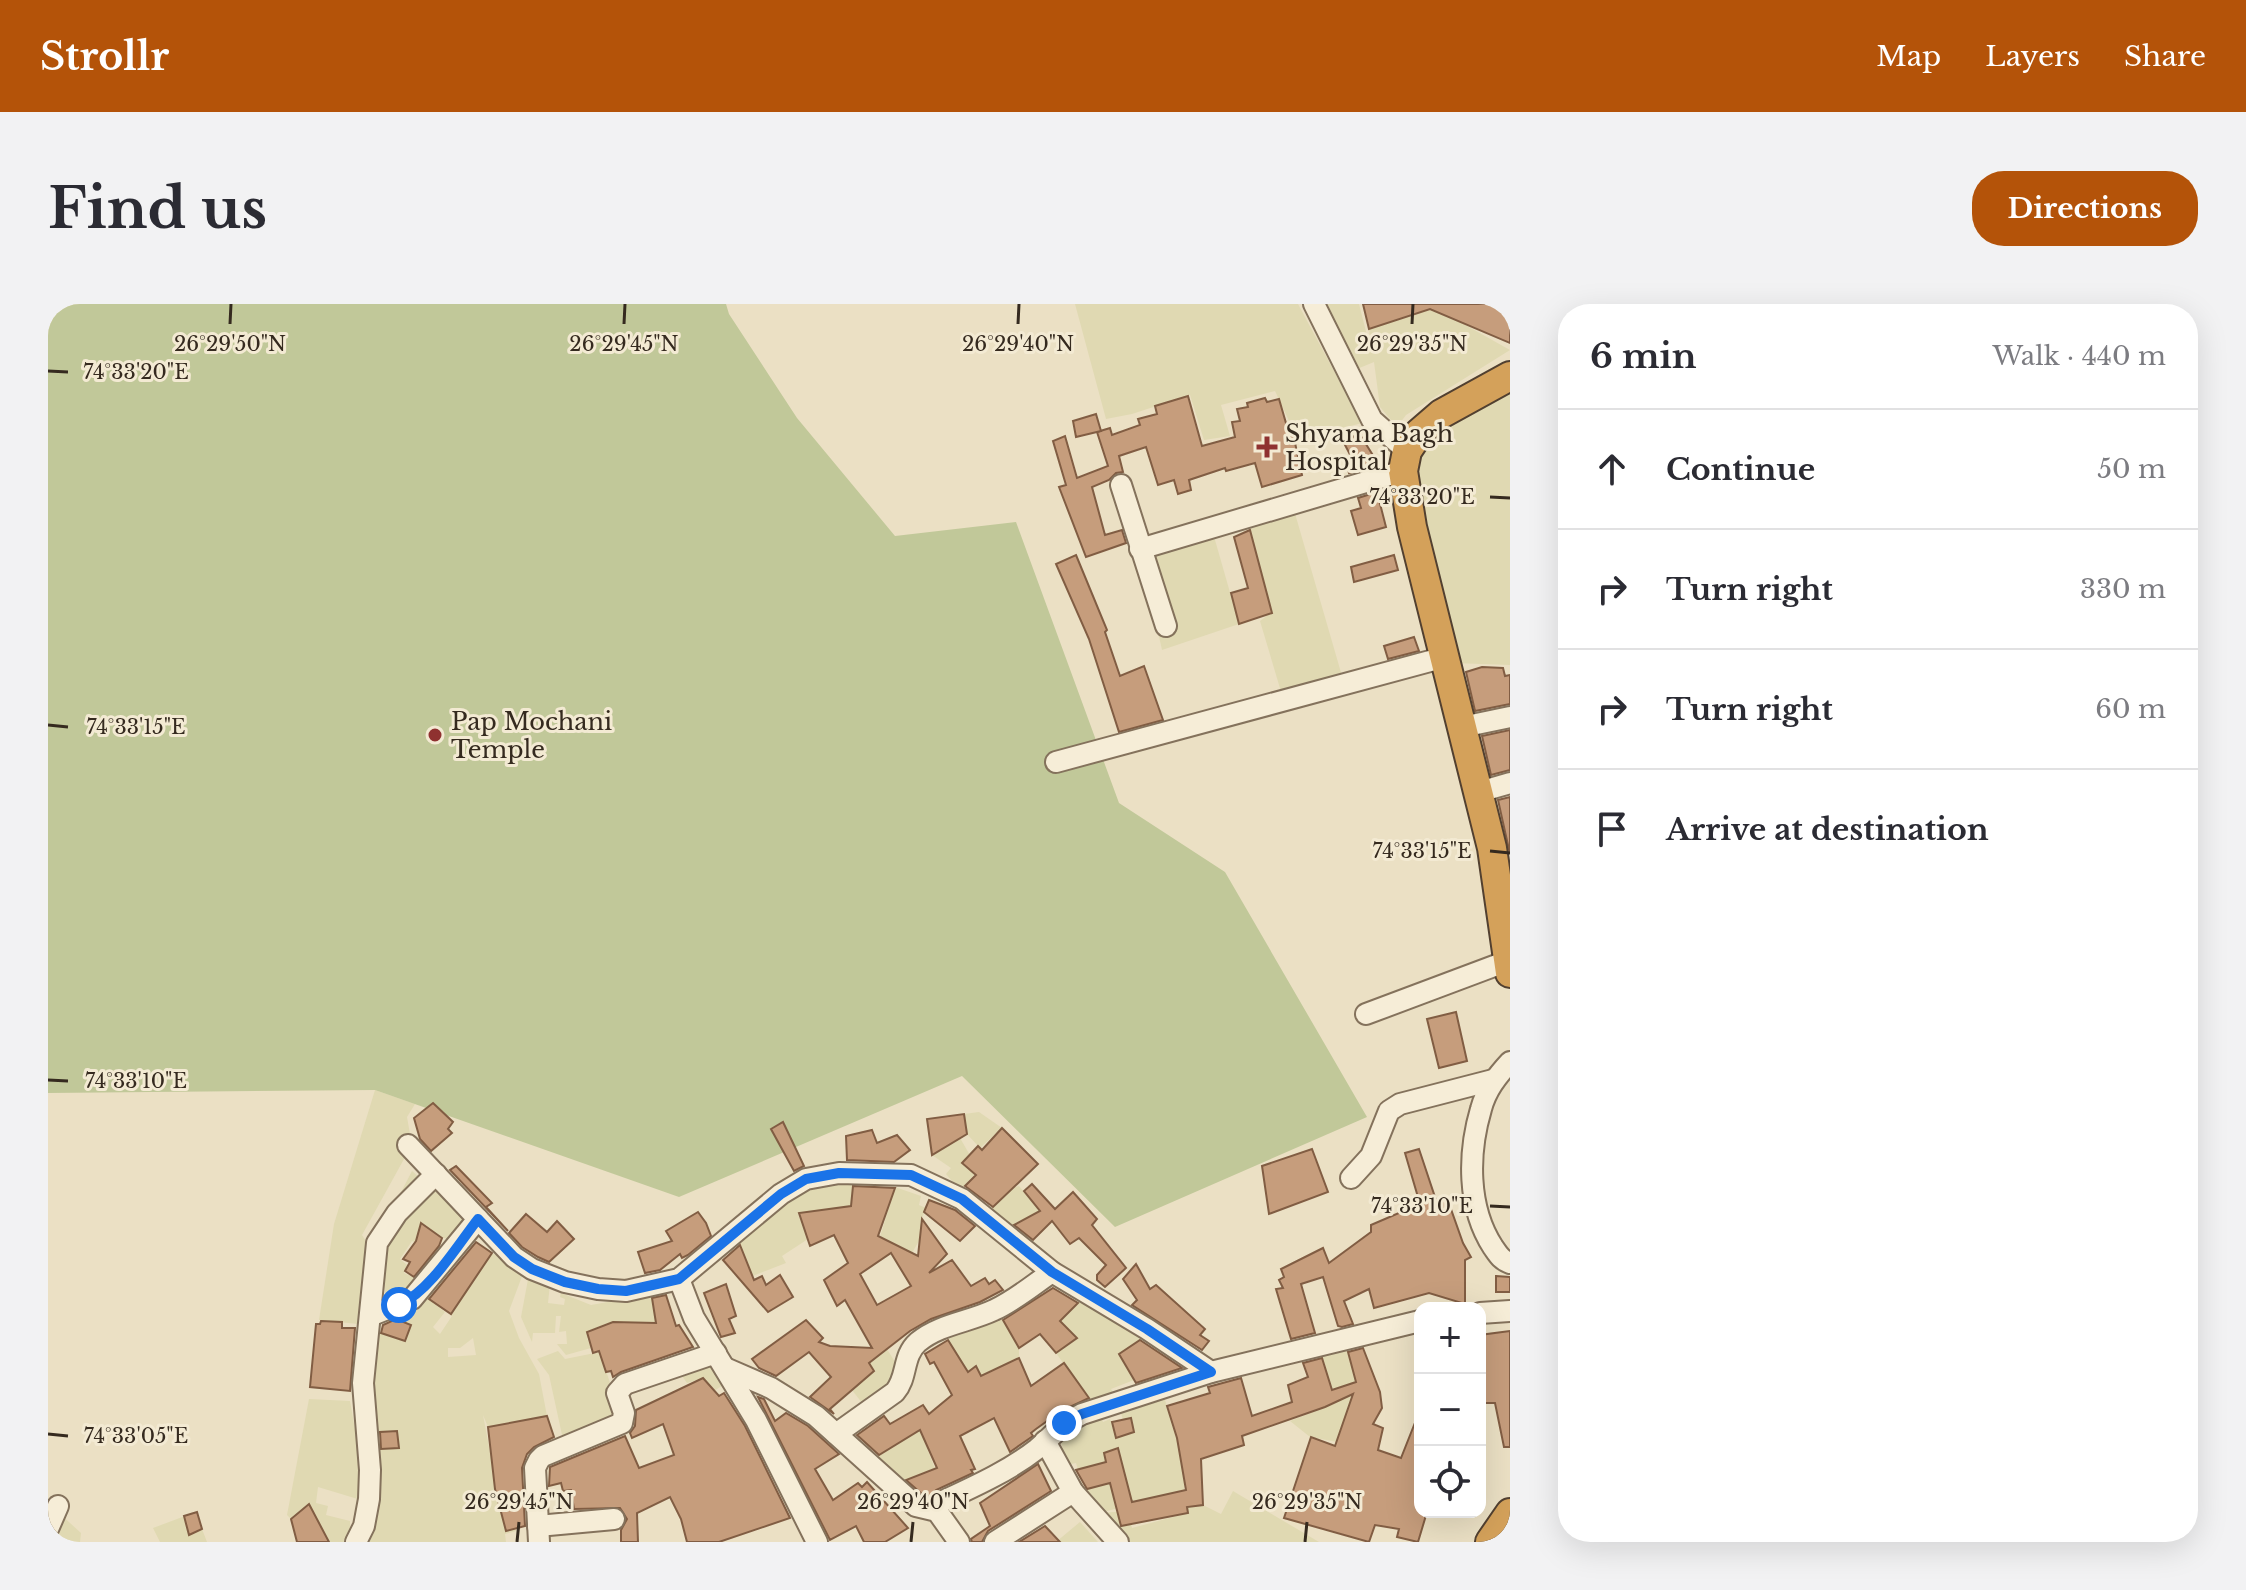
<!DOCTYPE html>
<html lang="en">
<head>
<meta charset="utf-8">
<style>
	:root { --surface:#fff; --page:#f2f2f3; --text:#2b2b33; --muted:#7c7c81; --line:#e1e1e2; --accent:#b45309 }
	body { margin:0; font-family:"Libre Baskerville",serif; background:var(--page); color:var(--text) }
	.controls { position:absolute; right:24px; bottom:24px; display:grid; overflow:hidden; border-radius:16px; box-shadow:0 8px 32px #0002 }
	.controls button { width:72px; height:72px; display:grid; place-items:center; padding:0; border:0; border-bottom:2px solid var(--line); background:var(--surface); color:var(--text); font:40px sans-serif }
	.stop { position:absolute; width:24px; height:24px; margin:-18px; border:6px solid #1a73e8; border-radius:50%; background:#fff }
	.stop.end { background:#1a73e8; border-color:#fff; box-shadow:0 2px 8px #0008 }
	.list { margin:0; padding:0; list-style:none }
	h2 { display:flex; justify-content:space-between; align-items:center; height:104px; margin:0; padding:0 32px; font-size:34px }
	h2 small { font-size:26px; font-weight:400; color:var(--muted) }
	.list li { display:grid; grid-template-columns:52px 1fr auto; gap:24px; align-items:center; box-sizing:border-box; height:120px; padding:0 32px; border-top:2px solid var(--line) }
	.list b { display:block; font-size:30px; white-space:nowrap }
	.list em { font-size:26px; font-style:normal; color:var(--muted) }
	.icon { flex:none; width:44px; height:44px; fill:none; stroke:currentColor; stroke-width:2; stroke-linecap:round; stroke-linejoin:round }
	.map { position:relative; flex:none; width:1462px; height:1238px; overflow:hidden; border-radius:32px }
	header { display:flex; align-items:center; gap:48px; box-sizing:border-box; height:112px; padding:0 40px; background:var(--accent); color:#fff }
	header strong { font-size:38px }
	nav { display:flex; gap:44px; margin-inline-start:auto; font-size:28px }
	.intro { display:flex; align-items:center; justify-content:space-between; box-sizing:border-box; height:192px; padding:0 48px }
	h1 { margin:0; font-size:56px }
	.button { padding:20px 36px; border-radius:32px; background:var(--accent); color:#fff; font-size:28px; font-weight:700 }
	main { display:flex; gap:48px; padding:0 48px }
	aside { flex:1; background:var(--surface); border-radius:32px; box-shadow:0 8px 32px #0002 }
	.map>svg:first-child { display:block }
	.farmland { fill:#e0d9b2; fill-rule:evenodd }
	.green { fill:#c1c899 }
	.building { fill:#c69d7c; stroke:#815d43; stroke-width:2; fill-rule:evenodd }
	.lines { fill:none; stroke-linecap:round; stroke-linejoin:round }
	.minor-casing { stroke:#84725c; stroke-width:24 }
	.highway-casing { stroke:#524030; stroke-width:32 }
	.minor { stroke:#f6edd7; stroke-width:20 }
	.highway { stroke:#d4a15a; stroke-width:28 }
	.route { stroke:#1a73e8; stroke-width:10 }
	.ticks { fill:none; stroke:#352a1f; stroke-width:3 }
	.poi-dot { fill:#8f3130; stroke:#f3ead3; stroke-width:3 }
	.labels { text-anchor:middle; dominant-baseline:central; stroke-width:6; stroke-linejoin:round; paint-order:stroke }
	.poi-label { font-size:24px; fill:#352a1f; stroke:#f3ead3; text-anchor:start }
	.ticks-label { font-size:20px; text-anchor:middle; fill:#352a1f; stroke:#f3ead3; stroke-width:6; stroke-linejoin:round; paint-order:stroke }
</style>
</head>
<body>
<header>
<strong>Strollr</strong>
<nav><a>Map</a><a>Layers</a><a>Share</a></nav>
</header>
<div class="intro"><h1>Find us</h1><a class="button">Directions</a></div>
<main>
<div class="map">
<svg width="1462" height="1238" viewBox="0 0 1462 1238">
	<rect width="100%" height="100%" fill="#ebe0c4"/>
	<!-- farmland -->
	<g class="farmland">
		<polygon points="1027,0 1250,0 1314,119 1250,136 1227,87 1173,101 1182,132 1156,136 1142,91 1084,110 1058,115"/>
		<polygon points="1278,0 1311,0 1323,47 1321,25 1387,4 1462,46 1358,111 1349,123 1332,103 1326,58 1309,65"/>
		<polygon points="1462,71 1462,361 1405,359 1355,148"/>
		<polygon points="1246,206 1294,372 1234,391 1212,317 1224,308 1202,225"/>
		<polygon points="1165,229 1191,320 1114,346 1092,245"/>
		<polygon points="327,786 367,800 359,813 365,847 356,855 314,931 323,945 310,1020 271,1016 286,920"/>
		<polygon points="931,808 954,824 932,844 919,830 916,810"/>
		<polygon points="912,834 923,853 914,859 927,870 912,886 898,870 903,864 884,851"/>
		<polygon points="364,867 417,914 401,935 385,932 384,927 373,920 371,928 375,942 364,937 352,955 359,961 356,969 372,976 348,1015 339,1012 333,943 337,919"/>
		<polygon points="806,875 803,905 792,904 750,910 760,935 734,952 738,959 702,973 691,936 761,882"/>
		<polygon points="971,882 992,907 965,922 940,908 962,885"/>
		<polygon points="847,883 873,892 871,901 878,904 872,919 882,925 880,931 872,935 864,949 832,933"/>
		<path d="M444 949 476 967 461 1007 471 1034 491 1070 499 1112 440 1123 435 1111 453 1206 466 1204 468 1227 457 1230 458 1238H318L328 1146 351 1143 349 1127 327 1129 322 1062 332 1029 357 1036 353 1017 360 1007 377 992 397 1008 385 1023 392 1030 404 1012 393 1001 429 970ZM425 1034 428 1051 400 1053V1044H412Z"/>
		<polygon points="481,970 502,980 500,999 516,1001 517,995 512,993 513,989 543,1001 604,990 605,999 615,1015 602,1020 574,1018 550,1023 544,1026 545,1032 539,1034 543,1044 518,1051 509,1040 519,1040 518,1027 511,1028 513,1012 508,1012 507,1029 485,1029 484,1038 473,1013"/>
		<polygon points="1032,996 1096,1033 1072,1050 1086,1076 1063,1085 1067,1092 1044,1099 1008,1049 1029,1035 1012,1017"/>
		<polygon points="950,1009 971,1044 971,1054 933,1072 928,1063 919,1069 894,1025"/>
		<polygon points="1298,1039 1308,1078 1302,1080 1304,1094 1295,1139 1262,1133 1242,1117 1288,1099 1272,1045"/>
		<polygon points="839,1045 858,1076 818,1104 804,1086 821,1060"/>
		<polygon points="510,1047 517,1055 552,1048 563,1082 578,1107 516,1140 501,1071 489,1055"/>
		<polygon points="659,1059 675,1081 666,1087 655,1074 639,1079 630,1066"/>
		<polygon points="1115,1090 1125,1120 1141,1113 1136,1186 1052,1209 1080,1207 1084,1224 1140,1209 1139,1203 1155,1201 1173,1210 1185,1187 1271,1238 1069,1238 1026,1188 1078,1174 1069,1145 1056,1149 1058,1158 1030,1166 1028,1159 1019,1161 1013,1138 1018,1124 1053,1112 1055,1118 1062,1115 1068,1134 1086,1128 1083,1115 1075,1116 1072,1106"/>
		<polygon points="261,1095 302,1097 312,1154 313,1196 270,1183 268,1199 280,1202 278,1211 302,1217 302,1229 297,1238 281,1238 261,1200 243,1215 239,1211"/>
		<polygon points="872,1126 887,1165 851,1178 826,1155"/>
		<polygon points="11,1209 33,1229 32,1238 2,1238"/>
		<polygon points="137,1212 141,1230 154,1225 159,1238 112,1238 105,1224"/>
		<polygon points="1032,1218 1050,1238 1008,1238"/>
	</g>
	<!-- green -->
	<polygon class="green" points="0,0 678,0 681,10 749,114 847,232 968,218 1071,499 1177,568 1319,813 1067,923 914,772 631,893 327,786 0,789"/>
	<!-- building -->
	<g class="building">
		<polygon points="1315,0 1462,0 1462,39 1382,5 1321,25"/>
		<polygon points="1140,92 1154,142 1187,133 1184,118 1192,117 1189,105 1200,103 1199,99 1217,94 1219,98 1231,95 1240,126 1244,125 1254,171 1214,183 1207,159 1178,167 1177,164 1141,176 1143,186 1130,190 1126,176 1110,181 1098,143 1071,152 1075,168 1068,169 1061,176 1044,183 1057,231 1074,226 1078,239 1038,253 1011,183 1018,181 1005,137 1017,132 1029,174 1060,162 1049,128 1062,124 1064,131 1092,121 1090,115 1109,110 1107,102"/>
		<polygon points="1048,110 1053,127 1028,133 1025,117"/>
		<polygon points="1311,129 1331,161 1301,169 1300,165 1308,162 1296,139"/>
		<polygon points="1329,188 1338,223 1310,231 1303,207 1313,204 1310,194"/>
		<polygon points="1202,226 1224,309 1191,320 1183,289 1200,284 1186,233"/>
		<polygon points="1028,251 1059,326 1057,328 1072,372 1096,362 1115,416 1071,428 1041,335 1008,260"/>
		<polygon points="1346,251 1350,266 1306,278 1303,263"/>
		<polygon points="1366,333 1371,347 1340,355 1336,342"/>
		<polygon points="1434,363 1455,364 1457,372 1462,371 1462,400 1427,407 1418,368"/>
		<polygon points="1462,426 1462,466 1443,471 1434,432"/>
		<polygon points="1462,493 1462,550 1450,496"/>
		<polygon points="1408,708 1419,757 1391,764 1379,715"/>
		<polygon points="385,799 405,818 400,825 404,829 383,847 372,835 366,814"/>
		<polygon points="916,810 919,830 884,851 879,815"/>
		<polygon points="735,818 756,862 746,867 723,825"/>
		<polygon points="954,824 990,860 945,903 917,882 928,871 914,859 930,842 934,846"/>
		<polygon points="824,826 829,839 849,831 862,846 846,858 799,856 798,832"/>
		<polygon points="1264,845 1280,888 1221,910 1214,862"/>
		<polygon points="1371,845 1388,896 1399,894 1415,939 1423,953 1417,956 1417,1000 1381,989 1326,1004 1321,985 1296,997 1305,1020 1294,1023 1290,1022 1275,973 1253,980 1267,1029 1243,1035 1228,985 1235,984 1231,976 1236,973 1233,965 1275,944 1281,959 1323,928 1323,921 1372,900 1357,849"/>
		<polygon points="408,862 444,899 438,903 460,927 402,866"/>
		<polygon points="984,880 1007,905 1025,888 1049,915 1044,921 1078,964 1057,983 1049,976 1049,971 1058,961 1031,934 1022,940 1004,917 985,936 966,921 992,907 976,887"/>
		<path d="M805 882 847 884 830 932 870 952 874 915 899 950 881 969 904 956 923 982 937 974 941 980 947 976 955 986 932 998 883 1015 862 1027 821 1059 826 1067 782 1105 786 1110 762 1093 783 1073 761 1048 728 1072 711 1064 704 1055 758 1016 775 1034 771 1038 782 1042 824 1044 797 996 789 1002 776 976 800 959 786 931 762 942 751 909 803 902ZM843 949 863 982 829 1001 812 970Z"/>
		<polygon points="881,896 907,906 927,922 912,937 876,908"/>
		<polygon points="650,908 658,919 663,932 640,951 634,954 632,950 612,966 597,969 590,948 624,937 618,927"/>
		<polygon points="478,910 499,928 509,917 526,935 501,958 490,953 474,943 461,929"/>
		<polygon points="373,919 394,934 391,942 366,973 357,967 362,958 355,955 368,937"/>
		<polygon points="428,938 444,949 403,1010 381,995"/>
		<polygon points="692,941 706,976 714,972 718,981 732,971 745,993 720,1008 675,956"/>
		<polygon points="1088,960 1102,985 1108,981 1157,1025 1152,1031 1161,1037 1154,1046 1084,1001 1089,996 1075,975"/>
		<polygon points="1448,972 1462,973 1462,988 1448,988"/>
		<polygon points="678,980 688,1012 681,1015 687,1029 673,1033 656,989"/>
		<polygon points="1005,984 1030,999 1012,1017 1029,1034 1008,1049 992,1030 971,1044 955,1016"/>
		<polygon points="618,991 628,1022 631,1021 645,1043 573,1068 565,1073 563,1067 558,1068 551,1047 545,1049 539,1028 565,1018 608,1019 604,994"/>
		<polygon points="348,1015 363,1021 357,1037 333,1029 335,1021"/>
		<polygon points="273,1017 294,1018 294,1024 307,1024 302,1087 262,1083 268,1020 272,1020"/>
		<polygon points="1462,1027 1462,1143 1456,1143 1447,1099 1432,1099 1432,1031"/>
		<polygon points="900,1036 920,1068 928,1062 933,1072 971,1054 983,1082 1016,1059 1041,1094 1013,1107 988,1125 983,1129 985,1132 962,1148 946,1114 912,1132 927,1165 923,1166 925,1169 888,1186 882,1192 874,1190 858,1176 889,1164 872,1126 831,1151 809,1131 836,1112 842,1120 875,1101 881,1110 904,1091 886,1058 882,1060 877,1050"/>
		<polygon points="1092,1036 1134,1064 1088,1079 1071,1050"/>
		<polygon points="1315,1044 1332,1088 1334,1104 1325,1120 1335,1124 1330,1146 1353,1154 1372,1106 1372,1208 1379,1208 1370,1238 1349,1233 1351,1225 1327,1221 1321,1238 1236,1214 1263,1133 1287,1142 1305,1090 1277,1103 1194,1132 1196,1141 1153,1155 1155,1201 1139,1203 1140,1209 1073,1222 1062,1179 1039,1185 1028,1166 1058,1158 1056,1149 1070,1144 1084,1198 1138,1186 1129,1134 1119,1102 1162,1089 1160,1083 1193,1074 1204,1112 1244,1098 1240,1081 1260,1073 1255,1059 1274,1054 1284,1086 1308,1078 1300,1048"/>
		<polygon points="655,1074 671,1092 676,1089 697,1122 742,1214 671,1238 639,1238 633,1215 622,1193 589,1209 590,1238 573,1238 573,1226 579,1215 572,1204 526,1205 523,1186 515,1187 513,1179 501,1182 502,1163 577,1132 591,1164 626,1151 615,1120 584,1134 582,1129 587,1122 588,1106"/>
		<polygon points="710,1093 716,1095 727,1117 738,1109 760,1122 791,1150 767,1165 785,1196 810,1179 814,1183 819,1178 860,1224 837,1238 816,1238 808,1222 782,1236"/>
		<polygon points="499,1112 506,1133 486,1143 479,1150 474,1164 477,1222 458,1227 447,1185 440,1123"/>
		<polygon points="1083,1114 1086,1128 1068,1134 1064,1118"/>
		<polygon points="349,1127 351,1144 333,1145 332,1128"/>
		<polygon points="990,1160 1003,1187 940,1227 934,1238 924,1238 923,1235 942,1222 932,1199"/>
		<polygon points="261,1200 281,1238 249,1238 243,1215"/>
		<polygon points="149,1208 154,1225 141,1231 136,1212"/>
		<polygon points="997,1222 1012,1238 971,1238"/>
	</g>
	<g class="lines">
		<!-- minor casing -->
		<g class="minor-casing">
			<g id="minor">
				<polyline points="1266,0 1324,116 1359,147"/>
				<polyline points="1073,181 1118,322"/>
				<polyline points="1092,245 1355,167"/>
				<polyline points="1414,423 1462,413"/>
				<polyline points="1008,458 1397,353"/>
				<polyline points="1431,488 1462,479"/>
				<polyline points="1318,710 1462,656"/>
				<path d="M1462 758C1449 772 1438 786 1433 805 1420 849 1419 903 1445 943 1450 950 1453 956 1462 959"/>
				<polyline points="360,841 466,953 484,965 517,978 550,985 578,987 631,975 733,890 758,875 791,869 863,871 914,895 1004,968 1099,1025 1163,1068"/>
				<polyline points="1303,874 1323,852 1341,807 1352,800 1445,776"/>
				<polyline points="631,975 646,1014 708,1116 769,1238"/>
				<polyline points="1432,1009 1462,1007"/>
				<polyline points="322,1012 364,995 430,915"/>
				<polyline points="677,1064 723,1084 768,1112 868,1202 889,1207 911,1238"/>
				<path d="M788 1130 847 1088C860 1073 854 1052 870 1038 892 1020 921 1018 946 1006 966 997 985 981 1004 968"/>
				<polyline points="997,1137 1025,1188 1070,1238"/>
				<path d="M889 1207 893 1198C925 1183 961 1167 989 1145 1005 1131 1014 1120 1034 1110L1163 1068 1372 1017"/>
				<polyline points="490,1222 566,1215"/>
				<polyline points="0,1225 10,1202"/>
				<polyline points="308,1238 316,1222 321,1195 322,1166 315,1079 329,939 349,909 388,870"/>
				<polyline points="491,1238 487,1164 491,1156 495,1152 574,1119 576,1109 569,1089 577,1080 668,1049"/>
				<polyline points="947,1238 1025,1188"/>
			</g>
		</g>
		<!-- highway casing -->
		<g class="highway-casing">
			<g id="highway">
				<polyline points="1462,72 1393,110 1371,129 1359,147 1355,167 1364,223 1444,544 1462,669"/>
				<polyline points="1442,1238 1462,1209"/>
			</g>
		</g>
		<!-- minor -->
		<use href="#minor" class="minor"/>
		<!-- highway -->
		<use href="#highway" class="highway"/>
	</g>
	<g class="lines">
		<!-- route -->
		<path class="route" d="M351 1001C382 987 409 942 430 915L466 953 484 965 517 978 550 985 578 987 631 975 733 890 758 875 791 869 863 871 914 895 1004 968 1099 1025 1163 1068 1034 1110 1016 1119"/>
	</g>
	<!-- ticks -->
	<path class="ticks" d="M182 20 183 0M576 20 577 0M970 20 971 0M1364 20 1365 0M0 67 20 68M1442 193 1462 194M0 421 20 423M1442 547 1462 549M0 776 20 777M1442 902 1462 903M0 1130 20 1132M469 1238 471 1218M863 1238 865 1218M1257 1238 1259 1218"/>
	<!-- markers -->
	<g class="poi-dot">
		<path d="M1215 131h8v8h8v8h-8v8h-8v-8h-8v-8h8z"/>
		<circle cx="387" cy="431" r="8"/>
	</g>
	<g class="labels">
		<!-- poi labels -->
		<g class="poi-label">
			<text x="1237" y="129">Shyama Bagh<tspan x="1237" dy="28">Hospital</tspan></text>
			<text x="403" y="417">Pap Mochani<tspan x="403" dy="28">Temple</tspan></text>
		</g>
	</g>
	<g class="ticks-label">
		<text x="182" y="47">26°29'50"N</text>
		<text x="576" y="47">26°29'45"N</text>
		<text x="970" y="47">26°29'40"N</text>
		<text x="1364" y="47">26°29'35"N</text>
		<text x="88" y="75">74°33'20"E</text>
		<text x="1374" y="200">74°33'20"E</text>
		<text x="88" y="430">74°33'15"E</text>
		<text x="1374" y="554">74°33'15"E</text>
		<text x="88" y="784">74°33'10"E</text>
		<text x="1374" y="909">74°33'10"E</text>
		<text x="88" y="1139">74°33'05"E</text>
		<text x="471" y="1205">26°29'45"N</text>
		<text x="865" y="1205">26°29'40"N</text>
		<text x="1259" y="1205">26°29'35"N</text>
	</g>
</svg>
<div class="controls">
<button>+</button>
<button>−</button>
<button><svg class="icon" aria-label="locate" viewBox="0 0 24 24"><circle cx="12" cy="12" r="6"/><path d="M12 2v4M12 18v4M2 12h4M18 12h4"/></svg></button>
</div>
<div class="stop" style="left:351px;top:1001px"></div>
<div class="stop end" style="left:1016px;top:1119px"></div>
</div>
<aside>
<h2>6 min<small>Walk · 440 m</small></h2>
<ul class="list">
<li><svg class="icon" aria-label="ahead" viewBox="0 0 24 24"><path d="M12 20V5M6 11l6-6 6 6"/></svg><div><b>Continue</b></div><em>50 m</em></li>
<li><svg class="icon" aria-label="right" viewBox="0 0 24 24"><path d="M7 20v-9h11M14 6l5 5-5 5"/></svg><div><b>Turn right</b></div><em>330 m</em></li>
<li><svg class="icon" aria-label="right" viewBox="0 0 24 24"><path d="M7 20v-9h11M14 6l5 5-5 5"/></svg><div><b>Turn right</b></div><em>60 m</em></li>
<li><svg class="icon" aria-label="arrive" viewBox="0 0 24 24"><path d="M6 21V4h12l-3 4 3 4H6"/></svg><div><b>Arrive at destination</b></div></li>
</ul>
</aside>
</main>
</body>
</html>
